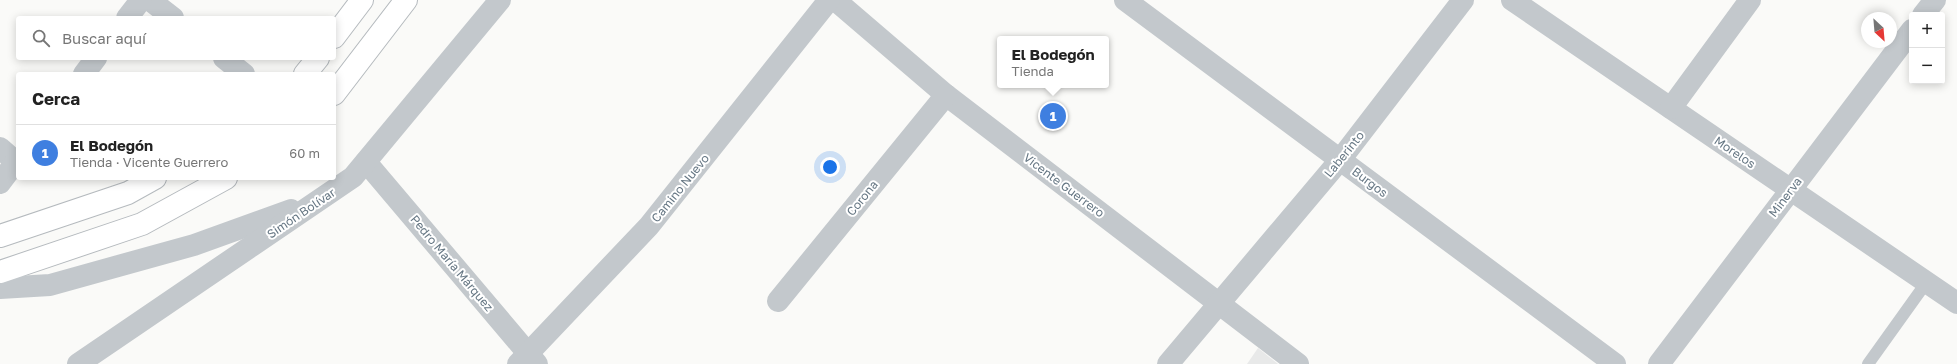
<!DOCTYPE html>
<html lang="es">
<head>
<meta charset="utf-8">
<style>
	:root { --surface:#fff; --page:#f6f6f6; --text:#222; --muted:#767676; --line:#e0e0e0; --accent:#7c3aed }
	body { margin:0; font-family:"Golos Text",sans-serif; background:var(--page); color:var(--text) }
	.controls { position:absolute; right:12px; top:12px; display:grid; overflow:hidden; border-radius:4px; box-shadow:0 2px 10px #0003 }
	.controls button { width:36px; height:36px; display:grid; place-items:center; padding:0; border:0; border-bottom:1px solid var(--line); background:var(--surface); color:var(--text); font:20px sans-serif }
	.compass { position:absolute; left:1861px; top:12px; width:36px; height:36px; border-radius:50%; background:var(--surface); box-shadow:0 2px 10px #0003; rotate:154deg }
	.you { position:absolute; left:830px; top:167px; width:14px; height:14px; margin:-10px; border:3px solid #fff; border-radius:50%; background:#1a73e8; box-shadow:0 0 0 6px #1a73e833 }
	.badge { display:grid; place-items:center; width:26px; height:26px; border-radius:50%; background:var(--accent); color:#fff; font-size:13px; font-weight:700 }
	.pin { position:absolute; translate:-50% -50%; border:2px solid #fff; box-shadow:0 1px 4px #0006 }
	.popup { position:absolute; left:997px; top:36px; width:112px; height:52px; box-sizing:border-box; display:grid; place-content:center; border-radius:4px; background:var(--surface); filter:drop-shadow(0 1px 3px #0005); font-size:13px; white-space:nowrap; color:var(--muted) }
	.popup b { font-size:15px; color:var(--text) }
	.popup::after { content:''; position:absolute; left:50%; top:100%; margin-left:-8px; border:8px solid transparent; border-top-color:var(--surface) }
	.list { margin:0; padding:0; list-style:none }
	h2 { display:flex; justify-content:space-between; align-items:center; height:52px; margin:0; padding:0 16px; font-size:17px }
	h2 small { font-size:13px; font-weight:400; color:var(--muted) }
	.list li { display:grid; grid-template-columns:26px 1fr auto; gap:12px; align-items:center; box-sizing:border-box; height:56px; padding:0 16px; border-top:1px solid var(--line) }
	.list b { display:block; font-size:15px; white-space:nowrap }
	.list p { margin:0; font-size:13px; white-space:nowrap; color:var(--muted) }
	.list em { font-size:13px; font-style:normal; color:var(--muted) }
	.icon { flex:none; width:22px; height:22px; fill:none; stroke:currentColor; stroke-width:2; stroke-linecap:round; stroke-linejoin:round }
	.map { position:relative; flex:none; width:1957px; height:364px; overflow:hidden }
	.search { position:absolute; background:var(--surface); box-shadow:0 2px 10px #0003; left:16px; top:16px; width:320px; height:44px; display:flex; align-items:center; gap:10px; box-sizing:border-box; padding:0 14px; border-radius:4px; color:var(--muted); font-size:15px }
	.panel { position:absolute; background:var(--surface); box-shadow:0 2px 10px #0003; left:16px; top:72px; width:320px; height:108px; border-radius:4px }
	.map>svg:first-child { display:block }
	.built { fill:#e8e9e9 }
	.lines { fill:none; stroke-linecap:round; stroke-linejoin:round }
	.primary-casing { stroke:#b5babe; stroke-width:24 }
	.service { stroke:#c3c8cc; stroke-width:12 }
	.minor { stroke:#c3c8cc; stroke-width:22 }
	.tertiary { stroke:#c3c8cc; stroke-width:22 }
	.primary { stroke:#fff; stroke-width:22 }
	.labels { text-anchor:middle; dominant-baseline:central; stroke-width:4; stroke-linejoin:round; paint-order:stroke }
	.street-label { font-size:12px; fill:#657683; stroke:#fff }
</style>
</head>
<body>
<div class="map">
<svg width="1957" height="364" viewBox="0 0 1957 364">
	<rect width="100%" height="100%" fill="#fafaf8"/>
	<!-- built -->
	<polygon class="built" points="1258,348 1278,364 1247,364"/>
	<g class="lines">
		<!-- primary casing -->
		<g class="primary-casing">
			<g id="primary">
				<polyline points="334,37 362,0"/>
				<polyline points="305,74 318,58"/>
				<polyline points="334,94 406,0"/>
				<polyline points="0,236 128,193 155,178"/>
				<polyline points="0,272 142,224 226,178"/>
			</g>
		</g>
		<!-- service -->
		<polyline class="service" points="1868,364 1926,283"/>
		<!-- minor -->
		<g class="minor">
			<polyline points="150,0 173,18"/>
			<polyline points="835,0 946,95 1298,364"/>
			<polyline points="1125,0 1615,364"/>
			<polyline points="1512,0 1957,303"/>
			<polyline points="1923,15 1935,0"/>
			<polyline points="127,18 141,0"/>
			<polyline points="224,58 244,74"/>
			<polyline points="84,74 96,58"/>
			<polyline points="1671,108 1750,0"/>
			<polyline points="0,148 16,162"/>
			<polyline points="366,162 537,364"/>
			<polyline points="0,183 18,159"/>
			<polyline points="0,288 50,285 194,245 291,210"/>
			<polyline points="778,301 946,95"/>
			<polyline points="78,364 353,177 500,0"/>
			<polyline points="518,364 649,226 829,0"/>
			<polyline points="1659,364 1912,30"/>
		</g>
		<!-- tertiary -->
		<polyline class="tertiary" points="1168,364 1340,160 1463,0"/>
		<!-- primary -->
		<use href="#primary" class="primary"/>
	</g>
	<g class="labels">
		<!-- street labels -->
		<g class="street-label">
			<text transform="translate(1735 152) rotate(34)">Morelos</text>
			<text transform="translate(1344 154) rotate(-51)">Laberinto</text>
			<text transform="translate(1370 182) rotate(37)">Burgos</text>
			<text transform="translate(1064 185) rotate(37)">Vicente Guerrero</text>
			<text transform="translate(680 188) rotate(-51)">Camino Nuevo</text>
			<text transform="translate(1785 197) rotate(-53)">Minerva</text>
			<text transform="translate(862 198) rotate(-51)">Corona</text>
			<text transform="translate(301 213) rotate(-34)">Simón Bolívar</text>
			<text transform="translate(452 263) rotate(50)">Pedro María Márquez</text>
		</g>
	</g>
</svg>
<div class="controls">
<button>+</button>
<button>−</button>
</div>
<svg class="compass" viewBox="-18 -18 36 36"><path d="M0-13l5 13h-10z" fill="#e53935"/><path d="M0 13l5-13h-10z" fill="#767676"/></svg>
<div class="you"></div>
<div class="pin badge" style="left:1053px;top:116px;background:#3f7fe0">1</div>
<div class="popup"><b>El Bodegón</b>Tienda</div>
<div class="search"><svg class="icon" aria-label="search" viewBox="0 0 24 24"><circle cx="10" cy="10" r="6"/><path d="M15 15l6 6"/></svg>Buscar aquí</div>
<section class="panel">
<h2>Cerca<small></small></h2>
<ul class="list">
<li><span class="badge" style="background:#3f7fe0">1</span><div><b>El Bodegón</b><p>Tienda · Vicente Guerrero</p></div><em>60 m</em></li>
</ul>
</section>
</div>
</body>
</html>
